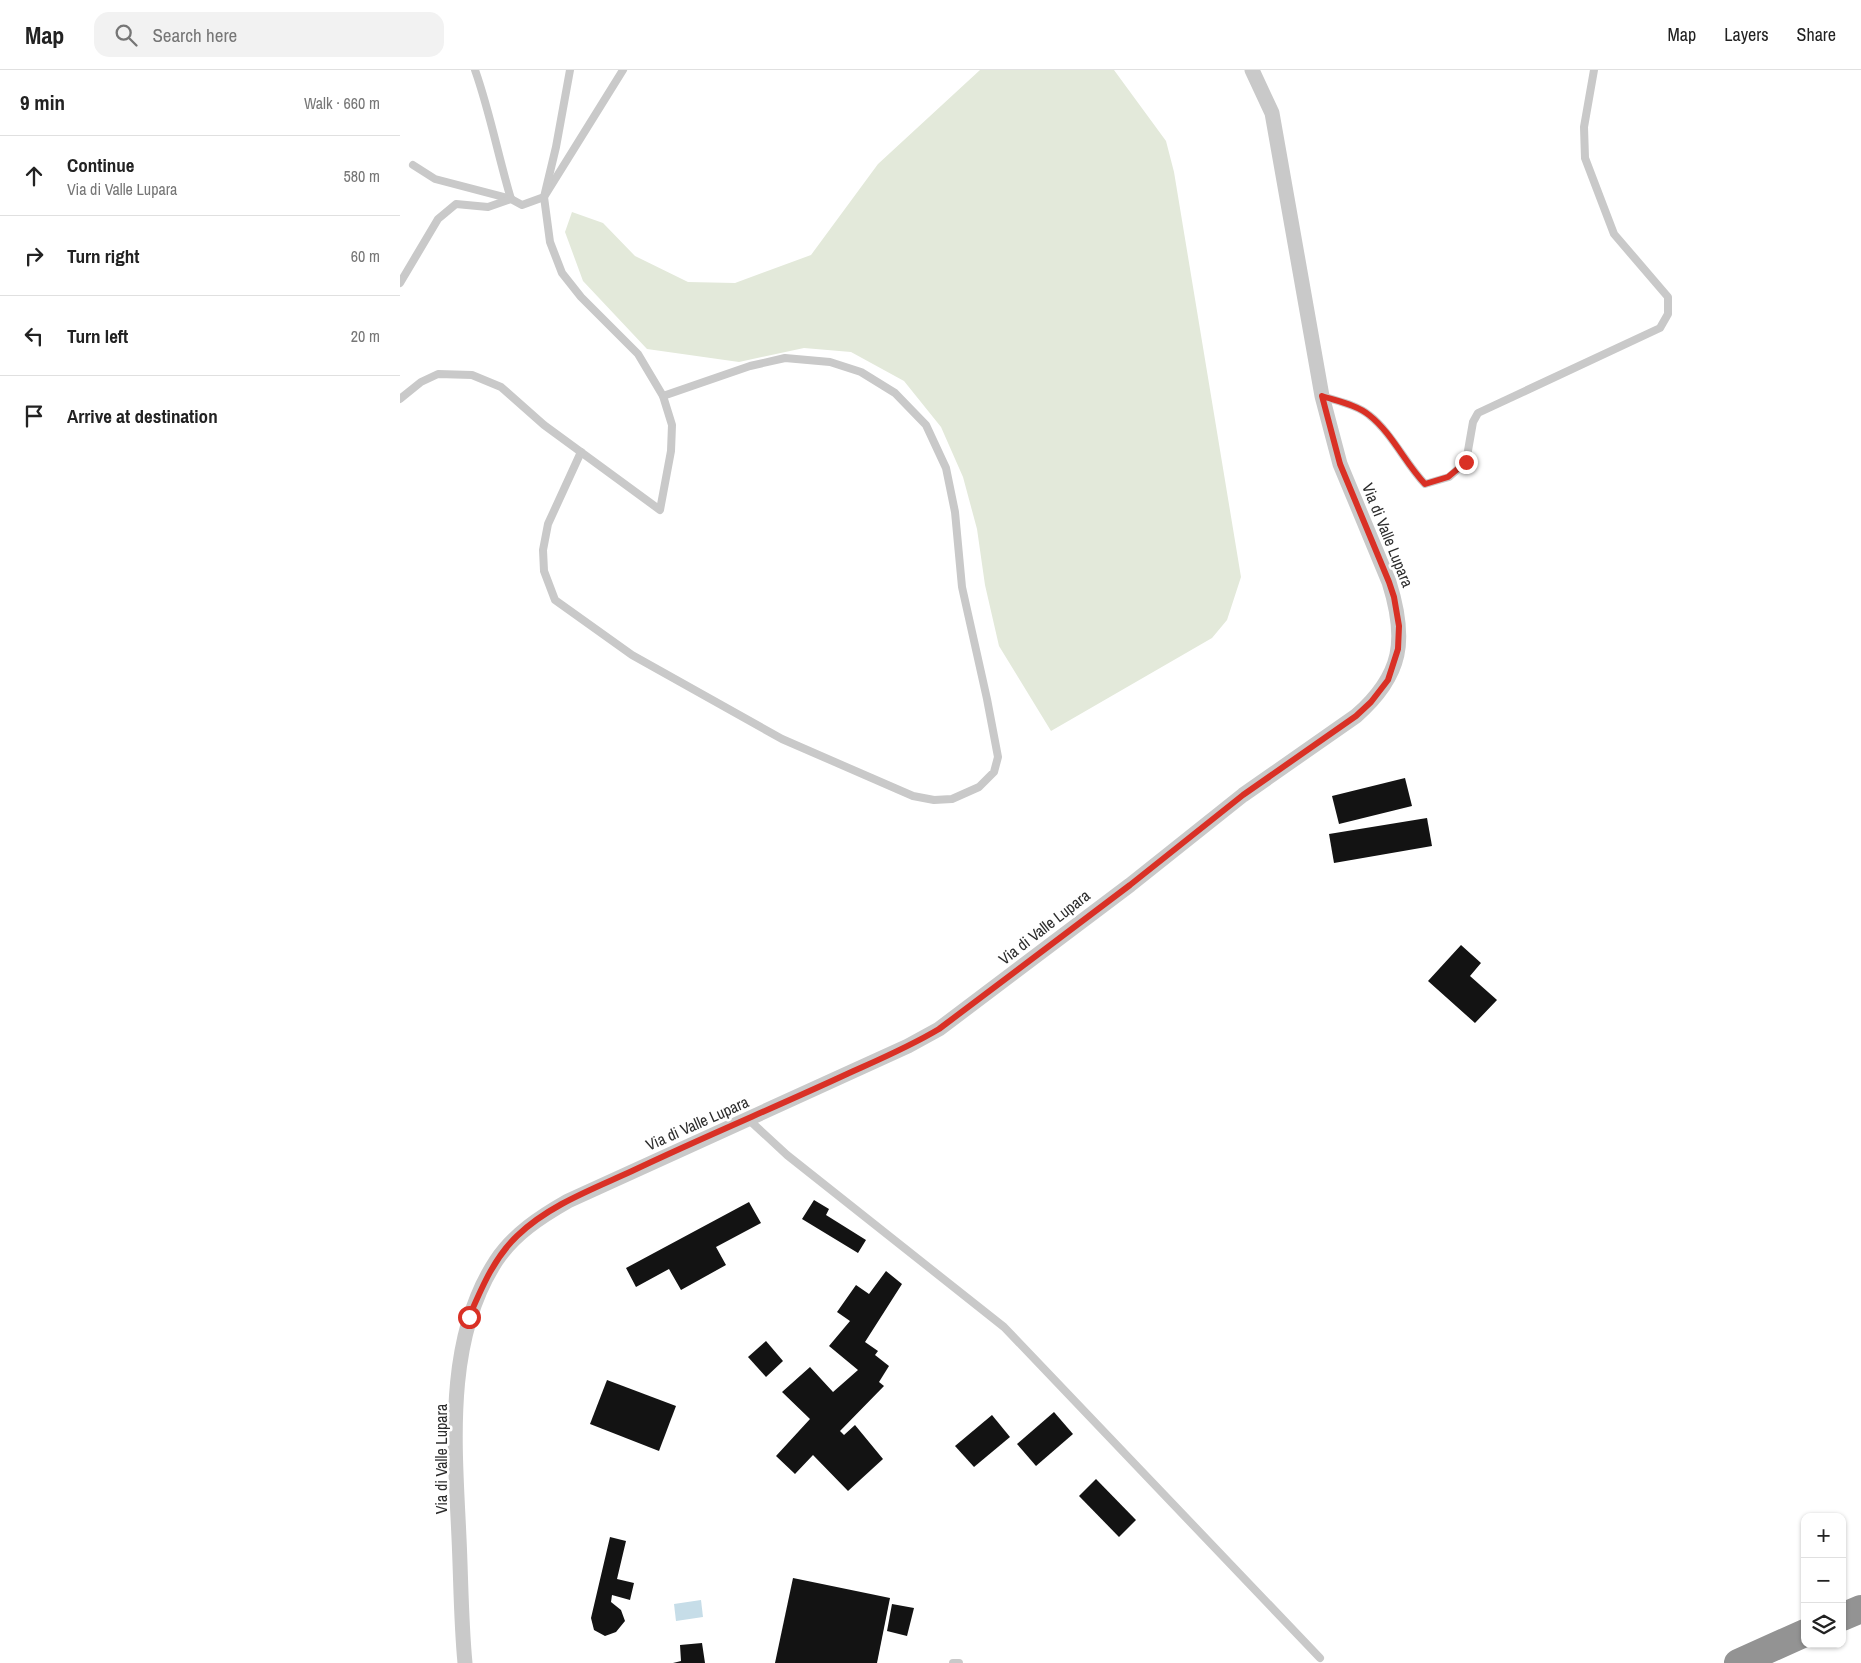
<!DOCTYPE html>
<html lang="en">
<head>
<meta charset="utf-8">
<style>
	:root { --surface:#fff; --page:#f2f2f2; --text:#222; --muted:#767676; --line:#e0e0e0 }
	body { margin:0; font-family:"Archivo Narrow",sans-serif; background:var(--page); color:var(--text) }
	.controls { position:absolute; right:15px; bottom:15px; display:grid; overflow:hidden; border-radius:10px; box-shadow:0 1px 4px #0004 }
	.controls button { width:45px; height:45px; display:grid; place-items:center; padding:0; border:0; border-bottom:1px solid var(--line); background:var(--surface); color:var(--text); font:25px sans-serif }
	.stop { position:absolute; width:15px; height:15px; margin:-11px; border:4px solid #d93025; border-radius:50%; background:#fff }
	.stop.end { background:#d93025; border-color:#fff; box-shadow:0 1px 5px #0008 }
	.list { margin:0; padding:0; list-style:none }
	h2 { display:flex; justify-content:space-between; align-items:center; height:65px; margin:0; padding:0 20px; font-size:21px }
	h2 small { font-size:16px; font-weight:400; color:var(--muted) }
	.list li { display:grid; grid-template-columns:32px 1fr auto; gap:15px; align-items:center; box-sizing:border-box; height:80px; padding:0 20px; border-top:1px solid var(--line) }
	.list b { display:block; font-size:19px; white-space:nowrap }
	.list p { margin:0; font-size:16px; white-space:nowrap; color:var(--muted) }
	.list em { font-size:16px; font-style:normal; color:var(--muted) }
	.icon { flex:none; width:28px; height:28px; fill:none; stroke:currentColor; stroke-width:2; stroke-linecap:round; stroke-linejoin:round }
	.map { position:relative; flex:none; width:1461px; height:1593px; overflow:hidden }
	header { display:flex; align-items:center; gap:30px; box-sizing:border-box; height:70px; padding:0 25px; background:var(--surface); border-bottom:1px solid var(--line) }
	header strong { font-size:24px }
	nav { display:flex; gap:28px; margin-inline-start:auto; font-size:18px }
	.search { width:350px; height:45px; background:var(--page); display:flex; align-items:center; gap:12px; box-sizing:border-box; padding:0 18px; border-radius:15px; color:var(--muted); font-size:19px }
	main { display:flex }
	aside { flex:1; background:var(--surface) }
	.map>svg:first-child { display:block }
	.green { fill:#e3e9da }
	.water { fill:#c6dde8 }
	.building { fill:#131313 }
	.lines { fill:none; stroke-linecap:round; stroke-linejoin:round }
	.lane { stroke:#c9c9c9; stroke-width:8 }
	.street { stroke:#c9c9c9; stroke-width:15 }
	.highway { stroke:#939393; stroke-width:28 }
	.route { stroke:#d93025; stroke-width:6 }
	.labels { text-anchor:middle; dominant-baseline:central; stroke-width:5; stroke-linejoin:round; paint-order:stroke }
	.street-label { font-size:16px; fill:#2c2c2c; stroke:#fff }
</style>
</head>
<body>
<header>
<strong>Map</strong>
<div class="search"><svg class="icon" aria-label="search" viewBox="0 0 24 24"><circle cx="10" cy="10" r="6"/><path d="M15 15l6 6"/></svg>Search here</div>
<nav><a>Map</a><a>Layers</a><a>Share</a></nav>
</header>
<main>
<aside>
<h2>9 min<small>Walk · 660 m</small></h2>
<ul class="list">
<li><svg class="icon" aria-label="ahead" viewBox="0 0 24 24"><path d="M12 20V5M6 11l6-6 6 6"/></svg><div><b>Continue</b><p>Via di Valle Lupara</p></div><em>580 m</em></li>
<li><svg class="icon" aria-label="right" viewBox="0 0 24 24"><path d="M7 20v-9h11M14 6l5 5-5 5"/></svg><div><b>Turn right</b></div><em>60 m</em></li>
<li><svg class="icon" aria-label="left" viewBox="0 0 24 24"><path d="M17 20v-9H6M10 6l-5 5 5 5"/></svg><div><b>Turn left</b></div><em>20 m</em></li>
<li><svg class="icon" aria-label="arrive" viewBox="0 0 24 24"><path d="M6 21V4h12l-3 4 3 4H6"/></svg><div><b>Arrive at destination</b></div></li>
</ul>
</aside>
<div class="map">
<svg width="1461" height="1593" viewBox="0 0 1461 1593">
	<rect width="100%" height="100%" fill="#fff"/>
	<!-- green -->
	<polygon class="green" points="580,0 714,0 766,71 774,102 841,507 827,550 812,568 651,661 599,576 585,515 577,459 563,407 541,357 504,311 451,282 404,278 339,292 247,279 183,211 165,162 172,142 203,153 235,186 288,212 335,213 411,185 478,94"/>
	<!-- water -->
	<polygon class="water" points="301,1530 303,1547 276,1551 274,1534"/>
	<!-- building -->
	<g class="building">
		<polygon points="1005,708 1012,736 939,754 932,726"/>
		<polygon points="1027,748 1032,776 934,793 929,764"/>
		<polygon points="1061,875 1081,893 1070,906 1097,930 1075,953 1028,911"/>
		<polygon points="414,1130 429,1139 426,1145 466,1170 458,1183 402,1149"/>
		<polygon points="349,1132 361,1153 316,1177 326,1195 281,1220 269,1199 236,1217 226,1198"/>
		<polygon points="486,1201 502,1214 465,1272 478,1281 475,1285 489,1296 479,1312 484,1316 440,1361 444,1365 455,1355 483,1389 448,1421 413,1385 395,1404 376,1386 410,1349 382,1322 410,1297 433,1322 458,1300 429,1276 450,1251 437,1242 456,1215 469,1224"/>
		<polygon points="366,1271 383,1291 366,1307 348,1287"/>
		<polygon points="207,1310 276,1336 259,1381 190,1354"/>
		<polygon points="654,1342 673,1364 636,1396 617,1374"/>
		<polygon points="592,1345 610,1367 574,1397 555,1376"/>
		<polygon points="696,1409 736,1450 719,1467 679,1426"/>
		<polygon points="210,1467 226,1471 217,1509 234,1513 230,1530 212,1525 211,1532 221,1540 225,1551 216,1562 205,1566 194,1560 191,1548"/>
		<polygon points="393,1508 490,1528 477,1593 375,1593"/>
		<polygon points="492,1534 514,1538 507,1566 487,1561"/>
		<polygon points="302,1573 305,1593 273,1593 281,1591 280,1575"/>
	</g>
	<g class="lines">
		<!-- lane -->
		<g class="lane">
			<path d="M75 0C90 42 98 86 111 129"/>
			<polyline points="13,95 35,109 111,129"/>
			<polyline points="0,213 38,149 56,134 88,137 111,129 122,135 144,127 223,0"/>
			<path d="M922 326C937 331 957 335 969 345 992 363 1005 393 1025 414L1049 407 1066 392 1073 352 1078 343 1260 258 1268 244V227L1214 164 1185 88 1184 57 1194 0"/>
			<polyline points="0,329 21,312 38,304 72,305 101,317 144,355 260,440 271,381 272,355 263,326 238,284 181,227 162,203 150,172 144,127 156,77 170,0"/>
			<polyline points="181,382 148,454 143,480 144,501 155,530 232,585 382,669 513,726 534,730 552,729 579,717 594,702 598,687 587,629 562,517 555,442 546,398 526,355 495,323 461,302 430,292 385,288 350,296 263,326"/>
			<polyline points="348,1049 387,1085 604,1257 920,1588"/>
			<polyline points="553,1593 559,1593"/>
		</g>
		<!-- street -->
		<path class="street" d="M65 1593C61 1552 61 1510 59 1468 55 1378 44 1271 96 1191 114 1164 140 1147 168 1131L508 976 539 959 730 815 843 725 956 646C1003 605 1007 569 989 512L940 394 922 326 872 43 852 0"/>
		<!-- highway -->
		<g class="highway">
			<polyline points="1442,1547 1461,1539"/>
			<polyline points="1338,1593 1405,1563"/>
		</g>
	</g>
	<g class="lines">
		<!-- route -->
		<path class="route" d="M69 1247C82 1217 94 1188 117 1166 149 1135 193 1119 232 1101 303 1067 376 1037 447 1004 478 990 509 977 539 959L730 815 843 725 956 646 971 632 988 610 998 579 999 556 994 527 989 512 940 394 922 326C937 331 957 335 969 345 992 363 1005 393 1025 414L1048 407 1066 392"/>
	</g>
	<g class="labels">
		<!-- street labels -->
		<g class="street-label">
			<text transform="translate(988 465) rotate(68)">Via di Valle Lupara</text>
			<text transform="translate(644 857) rotate(-38)">Via di Valle Lupara</text>
			<text transform="translate(297 1053) rotate(-24)">Via di Valle Lupara</text>
			<text transform="translate(41 1389) rotate(-90)">Via di Valle Lupara</text>
		</g>
	</g>
</svg>
<div class="controls">
<button>+</button>
<button>−</button>
<button><svg class="icon" aria-label="layers" viewBox="0 0 24 24"><path d="M12 4l9 5-9 5-9-5zM3 14l9 5 9-5"/></svg></button>
</div>
<div class="stop" style="left:69px;top:1247px"></div>
<div class="stop end" style="left:1066px;top:392px"></div>
</div>
</main>
</body>
</html>
